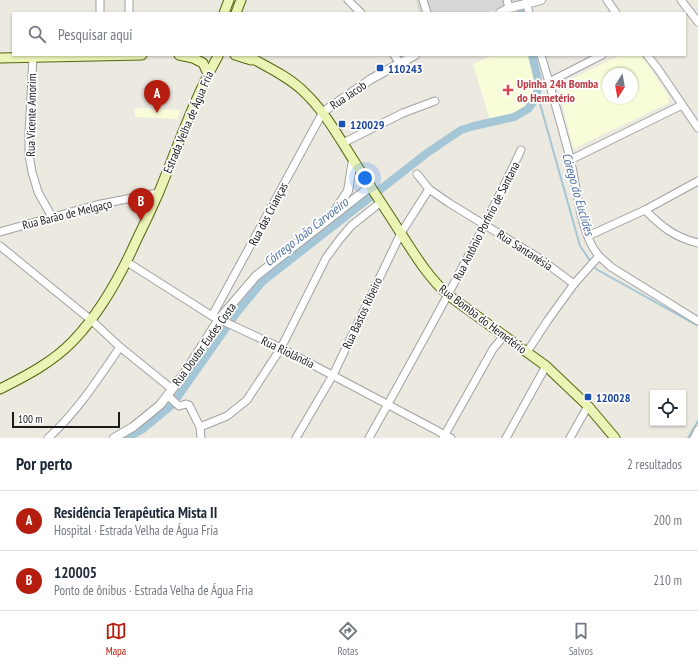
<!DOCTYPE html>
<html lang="pt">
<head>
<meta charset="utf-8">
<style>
	:root { --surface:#fff; --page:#f2f2f3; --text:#1f2937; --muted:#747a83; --line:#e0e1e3; --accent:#b51e0f }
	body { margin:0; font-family:"PT Sans Narrow",sans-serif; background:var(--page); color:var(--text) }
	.controls { position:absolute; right:12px; bottom:12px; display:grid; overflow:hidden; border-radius:0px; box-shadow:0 1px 3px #0004 }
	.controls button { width:36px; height:36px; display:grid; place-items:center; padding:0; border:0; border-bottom:1px solid var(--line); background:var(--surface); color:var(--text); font:20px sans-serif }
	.compass { position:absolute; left:602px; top:68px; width:36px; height:36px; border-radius:50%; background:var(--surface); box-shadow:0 1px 3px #0004; rotate:191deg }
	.scale { position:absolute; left:12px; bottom:10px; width:108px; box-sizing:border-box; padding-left:4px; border:2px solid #1a1a1a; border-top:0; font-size:11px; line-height:14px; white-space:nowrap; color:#1a1a1a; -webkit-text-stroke:3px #fff; paint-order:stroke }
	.you { position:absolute; left:365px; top:178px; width:14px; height:14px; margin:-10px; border:3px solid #fff; border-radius:50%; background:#1a73e8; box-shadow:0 0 0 6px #1a73e833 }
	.badge { display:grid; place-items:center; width:26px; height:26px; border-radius:50%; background:var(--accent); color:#fff; font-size:13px; font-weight:700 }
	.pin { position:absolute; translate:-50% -33px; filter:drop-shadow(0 1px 2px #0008) }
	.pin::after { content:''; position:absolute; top:21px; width:14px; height:12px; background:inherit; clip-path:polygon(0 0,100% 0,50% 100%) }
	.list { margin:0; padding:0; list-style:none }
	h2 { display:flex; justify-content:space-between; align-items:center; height:52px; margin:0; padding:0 16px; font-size:17px }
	h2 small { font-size:13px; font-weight:400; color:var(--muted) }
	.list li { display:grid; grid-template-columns:26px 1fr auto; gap:12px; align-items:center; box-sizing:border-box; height:60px; padding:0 16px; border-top:1px solid var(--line) }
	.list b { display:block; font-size:15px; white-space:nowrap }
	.list p { margin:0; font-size:13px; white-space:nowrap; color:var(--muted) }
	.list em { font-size:13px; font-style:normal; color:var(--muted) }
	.icon { flex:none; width:22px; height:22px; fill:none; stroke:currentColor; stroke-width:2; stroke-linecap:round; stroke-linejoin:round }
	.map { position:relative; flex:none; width:698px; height:438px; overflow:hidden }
	.search { position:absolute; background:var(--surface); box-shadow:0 1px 3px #0004; left:12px; right:12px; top:12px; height:44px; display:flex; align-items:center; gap:10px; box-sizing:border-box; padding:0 14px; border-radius:0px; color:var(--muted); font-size:15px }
	.sheet { height:172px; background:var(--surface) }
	nav { display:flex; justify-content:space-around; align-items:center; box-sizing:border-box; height:56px; border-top:1px solid var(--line); background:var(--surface); font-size:11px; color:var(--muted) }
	nav a { display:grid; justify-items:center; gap:2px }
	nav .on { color:var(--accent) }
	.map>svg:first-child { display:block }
	.residential { fill:#d8d7d7 }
	.education { fill:#f9fcd9; fill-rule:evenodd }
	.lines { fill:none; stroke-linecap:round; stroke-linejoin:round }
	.stream { stroke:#a4c6d6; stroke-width:2 }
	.canal { stroke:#a4c6d6; stroke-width:8 }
	.minor-casing { stroke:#a1a1a1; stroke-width:9 }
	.tertiary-casing { stroke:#a1a1a1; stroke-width:10 }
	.secondary-casing { stroke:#55660d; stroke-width:11 }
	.minor { stroke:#fff; stroke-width:7 }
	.tertiary { stroke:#fff; stroke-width:8 }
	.secondary { stroke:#ebf3b6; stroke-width:9 }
	.transit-dot { fill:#1a4fb4; stroke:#fff; stroke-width:1.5 }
	.health-dot { fill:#e0444e; stroke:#fff; stroke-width:1.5 }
	.labels { text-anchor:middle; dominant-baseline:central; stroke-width:3.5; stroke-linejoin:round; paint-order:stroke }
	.transit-label { font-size:12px; font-weight:bold; fill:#164399; stroke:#fff; text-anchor:start }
	.health-label { font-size:12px; font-weight:bold; fill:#be3a42; stroke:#fff; text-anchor:start }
	.street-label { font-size:12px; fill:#1a1a1a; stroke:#fff }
	.water-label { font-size:13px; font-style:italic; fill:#5071a1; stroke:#fff }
</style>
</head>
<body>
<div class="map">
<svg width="698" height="438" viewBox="0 0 698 438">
	<rect width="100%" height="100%" fill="#ebe9e0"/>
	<!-- residential -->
	<polygon class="residential" points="416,0 522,0 522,1 486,13 419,13"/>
	<!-- education -->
	<g class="education">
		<polygon points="493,55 530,55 536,80 536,86 533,99 526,108 514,116 490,121 473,64"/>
		<path d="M621 55H641L669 96 668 100 669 103 573 149 558 85ZM608 74H632V98H608Z"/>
		<polygon points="135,108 181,110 177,119 135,117"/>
	</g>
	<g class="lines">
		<!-- stream -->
		<g class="stream">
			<polyline points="537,93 580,246 591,262"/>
			<polyline points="594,266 596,269 698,326"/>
			<polyline points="688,438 698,421"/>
		</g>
		<!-- canal -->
		<g class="canal">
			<polyline points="521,11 522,13"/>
			<polyline points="127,438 143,429 172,405 238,311 263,281 427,153 461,130 474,126 514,117 528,109 534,101 537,93 538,80 532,55"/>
		</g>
		<!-- minor casing -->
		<g class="minor-casing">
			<g id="minor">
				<polyline points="129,0 129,13"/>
				<polyline points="348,0 361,13"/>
				<polyline points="423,0 427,13"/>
				<polyline points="507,0 509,8"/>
				<polyline points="526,0 529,13"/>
				<polyline points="607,0 616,13"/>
				<polyline points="681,0 698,22"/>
				<polyline points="100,13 100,0"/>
				<polyline points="394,55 400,63"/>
				<path d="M541 55C551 89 561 124 570 158 577 186 580 235 599 256 603 260 607 263 611 267L698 321"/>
				<polyline points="647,55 658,69 698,128"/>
				<polyline points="33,56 29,134 29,155 32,172 38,192 52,217"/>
				<polyline points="549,82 602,55"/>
				<polyline points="343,143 403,113 435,101"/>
				<polyline points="570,160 682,105"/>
				<polyline points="417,174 429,189 449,203 539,258 574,284"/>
				<path d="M645 210C662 227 674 237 698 243"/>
				<polyline points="0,232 96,205 158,193"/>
				<polyline points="588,236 645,210 698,181"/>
				<polyline points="0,246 91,320 120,347 172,389"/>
				<polyline points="127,262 212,316 281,348 451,438"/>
				<polyline points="212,316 323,112"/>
				<polyline points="527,352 548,320 574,284 599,256"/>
				<polyline points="167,395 179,406 186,404 189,405 200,427 201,438"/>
				<polyline points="200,427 227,416 247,400 281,348 326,258 340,239 351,226 381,202"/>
				<path d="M48 438C77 412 98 379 120 347"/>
				<polyline points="296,438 333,375 401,233 429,189"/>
				<path d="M369 438C422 343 475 248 521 150"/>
				<polyline points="443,438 493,349 504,336"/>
				<polyline points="506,438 546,366"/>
				<polyline points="570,438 588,406"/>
				<polyline points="694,438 698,430"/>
			</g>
		</g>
		<!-- tertiary casing -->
		<g class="tertiary-casing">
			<g id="tertiary">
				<polyline points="500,13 509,8 541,0"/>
				<polyline points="323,112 371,79 415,55"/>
				<polyline points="336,209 348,191 353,160"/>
				<polyline points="114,438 133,427 160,405 186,371 219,319 256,276 371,186"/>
			</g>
		</g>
		<!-- secondary casing -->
		<g class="secondary-casing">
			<g id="secondary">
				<polyline points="224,13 229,0"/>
				<polyline points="236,13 241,0"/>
				<polyline points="179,55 193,58 203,63 208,74"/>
				<polyline points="235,55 251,60"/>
				<path d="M246 55C265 66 286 75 302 90 324 110 338 136 354 161 369 185 385 208 400 232 415 255 428 277 448 295L546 366 588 406 615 438"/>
				<polyline points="0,58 142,55"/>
				<path d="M0 389C26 376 53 362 73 341 101 312 121 275 137 239 145 223 152 208 159 192 178 146 194 99 218 56"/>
			</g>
		</g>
		<!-- minor -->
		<use href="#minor" class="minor"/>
		<!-- tertiary -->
		<use href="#tertiary" class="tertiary"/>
		<!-- secondary -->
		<use href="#secondary" class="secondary"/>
	</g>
	<!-- markers -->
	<g class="transit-dot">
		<rect x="376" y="64" width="8" height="8" rx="2"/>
		<rect x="338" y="120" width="8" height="8" rx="2"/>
		<rect x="584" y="393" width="8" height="8" rx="2"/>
	</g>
	<path class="health-dot" d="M506 84h4v4h4v4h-4v4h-4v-4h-4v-4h4z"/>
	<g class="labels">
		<!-- transit labels -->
		<g class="transit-label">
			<text x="388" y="68">110243</text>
			<text x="350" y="124">120029</text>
			<text x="596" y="397">120028</text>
		</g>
		<!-- health labels -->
		<g class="health-label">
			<text x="517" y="83">Upinha 24h Bomba<tspan x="517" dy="14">do Hemetério</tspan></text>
		</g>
		<!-- street labels -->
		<g class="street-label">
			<text transform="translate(348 95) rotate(-34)">Rua Jacob</text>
			<text transform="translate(31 115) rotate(-89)">Rua Vicente Amorim</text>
			<text transform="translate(188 122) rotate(-67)">Estrada Velha de Água Fria</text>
			<text transform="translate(67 214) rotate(-14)">Rua Barão de Melgaço</text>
			<text transform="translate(268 214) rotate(-62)">Rua das Crianças</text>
			<text transform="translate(486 221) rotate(-63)">Rua Antônio Porfirio de Santana</text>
			<text transform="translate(525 250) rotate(33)">Rua Santanésia</text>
			<text transform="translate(362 313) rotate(-65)">Rua Bastos Ribeiro</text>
			<text transform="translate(483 319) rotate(37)">Rua Bomba do Hemetério</text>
			<text transform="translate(204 344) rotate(-54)">Rua Doutor Eudes Costa</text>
			<text transform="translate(288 352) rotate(26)">Rua Riolândia</text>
		</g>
		<!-- water labels -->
		<g class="water-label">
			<text transform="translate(578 194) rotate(74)">Córego do Euclides</text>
			<text transform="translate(306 232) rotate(-38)">Córrego João Carvoeiro</text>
		</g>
	</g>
</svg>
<div class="controls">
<button><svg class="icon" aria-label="locate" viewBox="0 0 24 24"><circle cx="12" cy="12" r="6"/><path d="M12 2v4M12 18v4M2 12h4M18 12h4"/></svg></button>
</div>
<svg class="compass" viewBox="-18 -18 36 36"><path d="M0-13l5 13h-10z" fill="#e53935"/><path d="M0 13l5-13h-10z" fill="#747a83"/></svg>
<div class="scale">100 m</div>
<div class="you"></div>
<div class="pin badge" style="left:157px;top:113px">A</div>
<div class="pin badge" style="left:141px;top:221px">B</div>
<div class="search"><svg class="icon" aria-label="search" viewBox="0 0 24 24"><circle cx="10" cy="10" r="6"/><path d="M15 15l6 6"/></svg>Pesquisar aqui</div>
</div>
<section class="sheet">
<h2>Por perto<small>2 resultados</small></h2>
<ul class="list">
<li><span class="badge">A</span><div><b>Residência Terapêutica Mista II</b><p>Hospital · Estrada Velha de Água Fria</p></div><em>200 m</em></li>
<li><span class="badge">B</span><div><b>120005</b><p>Ponto de ônibus · Estrada Velha de Água Fria</p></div><em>210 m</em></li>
</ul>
</section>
<nav>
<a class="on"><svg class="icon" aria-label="map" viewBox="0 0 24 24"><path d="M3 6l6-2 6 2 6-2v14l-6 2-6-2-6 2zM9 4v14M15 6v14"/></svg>Mapa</a>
<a><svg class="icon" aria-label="directions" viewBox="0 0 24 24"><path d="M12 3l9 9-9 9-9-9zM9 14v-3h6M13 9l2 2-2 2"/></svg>Rotas</a>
<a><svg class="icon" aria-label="saved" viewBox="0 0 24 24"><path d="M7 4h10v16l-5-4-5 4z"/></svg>Salvos</a>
</nav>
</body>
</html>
